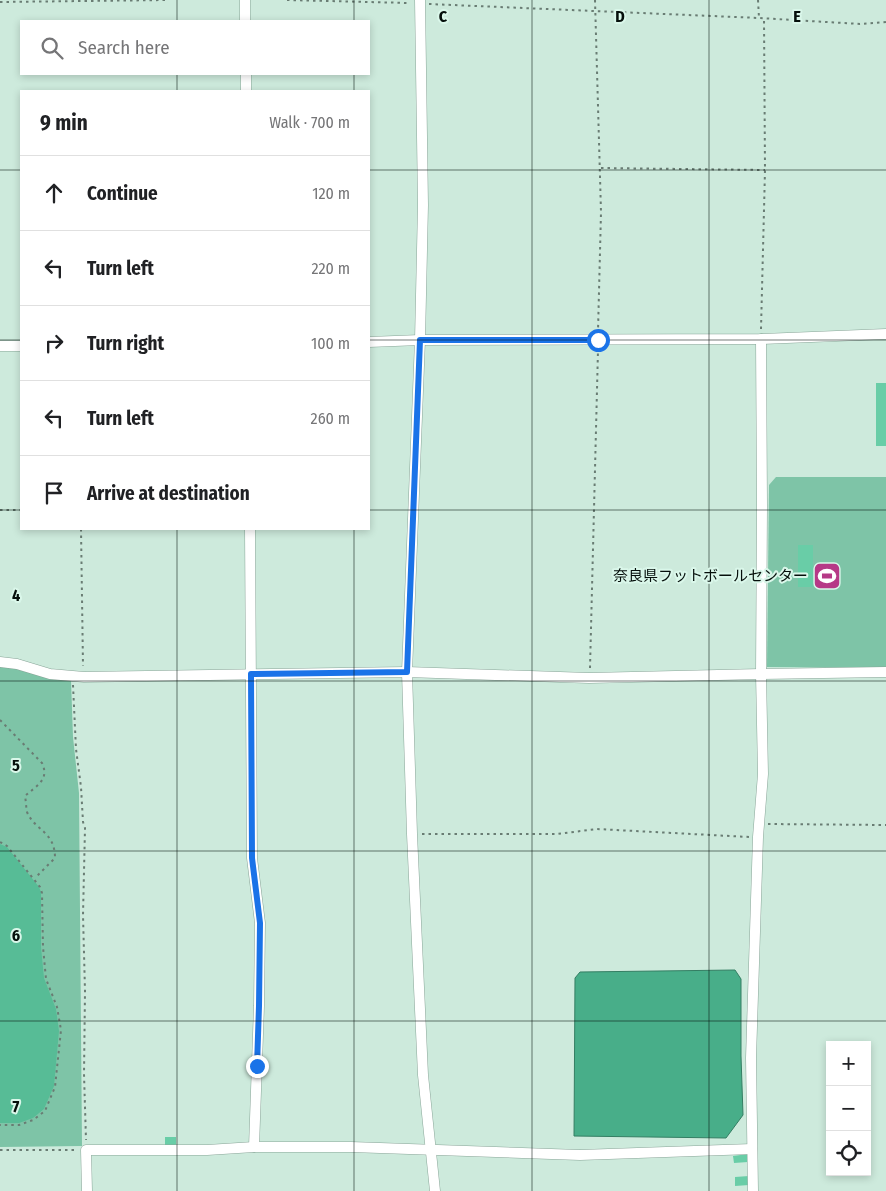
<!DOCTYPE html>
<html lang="en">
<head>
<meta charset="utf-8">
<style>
	:root { --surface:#fff; --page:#f2f2f2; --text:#202124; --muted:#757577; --line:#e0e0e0 }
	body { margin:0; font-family:"Fira Sans Condensed","Noto Sans JP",sans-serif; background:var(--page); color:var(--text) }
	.controls { position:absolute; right:15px; bottom:15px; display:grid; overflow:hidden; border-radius:0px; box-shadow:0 2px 8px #0003 }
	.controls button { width:45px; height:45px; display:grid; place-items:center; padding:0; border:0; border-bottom:1px solid var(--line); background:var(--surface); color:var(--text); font:25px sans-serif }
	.stop { position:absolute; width:15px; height:15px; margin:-11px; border:4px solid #1a73e8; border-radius:50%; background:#fff }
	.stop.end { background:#1a73e8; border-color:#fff; box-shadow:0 1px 5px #0008 }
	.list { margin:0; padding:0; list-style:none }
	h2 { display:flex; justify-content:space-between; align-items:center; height:65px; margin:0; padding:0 20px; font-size:21px }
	h2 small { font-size:16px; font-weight:400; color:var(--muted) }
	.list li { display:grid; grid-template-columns:32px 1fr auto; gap:15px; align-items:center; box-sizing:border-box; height:75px; padding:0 20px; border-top:1px solid var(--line) }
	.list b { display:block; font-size:19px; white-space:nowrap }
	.list em { font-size:16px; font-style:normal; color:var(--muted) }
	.icon { flex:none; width:28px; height:28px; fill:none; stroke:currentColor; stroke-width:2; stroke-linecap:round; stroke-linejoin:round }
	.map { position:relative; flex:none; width:886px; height:1191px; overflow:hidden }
	.search { position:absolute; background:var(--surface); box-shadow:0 2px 8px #0003; left:20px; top:20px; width:350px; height:55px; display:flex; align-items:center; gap:12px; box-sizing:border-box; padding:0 18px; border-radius:0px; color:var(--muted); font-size:19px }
	.panel { position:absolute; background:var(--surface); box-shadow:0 2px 8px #0003; left:20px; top:90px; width:350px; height:440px; border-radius:0px }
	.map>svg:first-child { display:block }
	.green { fill:#7ec4a7 }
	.forest { fill:#57bc96 }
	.water { fill:#48ae89; stroke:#347e63 }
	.building { fill:#69cda7 }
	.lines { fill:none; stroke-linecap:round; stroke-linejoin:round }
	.minor-casing { stroke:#89a598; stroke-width:11 }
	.path { stroke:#697c73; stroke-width:2; stroke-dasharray:2.5 4; stroke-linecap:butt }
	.minor { stroke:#fff; stroke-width:10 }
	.route { stroke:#1a73e8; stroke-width:6 }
	.grid { fill:none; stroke:#050f0b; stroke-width:1; stroke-opacity:0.55 }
	.labels { text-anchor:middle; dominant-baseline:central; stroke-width:4; stroke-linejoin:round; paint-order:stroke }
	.poi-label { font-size:15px; fill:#050f0b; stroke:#daf7ea; text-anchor:end }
	.grid-label { font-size:16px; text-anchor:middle; font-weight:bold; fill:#050f0b; stroke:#daf7ea; stroke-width:4; stroke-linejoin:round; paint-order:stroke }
</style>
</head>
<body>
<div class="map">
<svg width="886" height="1191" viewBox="0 0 886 1191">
	<rect width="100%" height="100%" fill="#cdeadc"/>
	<!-- green -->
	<g class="green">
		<polygon points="776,477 886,477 886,668 767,667 769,485"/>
		<polygon points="0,666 17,668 71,680 73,737 79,793 82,1146 0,1147"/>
	</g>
	<!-- forest -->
	<polygon class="forest" points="0,844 7,847 39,887 41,892 41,947 44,978 56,1009 59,1031 54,1086 44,1109 33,1118 19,1123 0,1123"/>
	<!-- water -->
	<polygon class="water" points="735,970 741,979 741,1056 743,1115 726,1138 574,1136 575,978 580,972"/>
	<!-- building -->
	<g class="building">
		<rect x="876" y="383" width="10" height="63"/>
		<rect x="798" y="545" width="15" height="42"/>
		<rect x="165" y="1137" width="11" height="8"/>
		<polygon points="748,1154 748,1162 734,1163 733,1156"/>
		<polygon points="749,1176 749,1185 735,1186 735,1177"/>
	</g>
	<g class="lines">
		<!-- minor casing -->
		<g class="minor-casing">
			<g id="minor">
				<polyline points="245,0 245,21"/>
				<polyline points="420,0 423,205 420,340 407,672 412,834 423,1075 435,1191"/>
				<polyline points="246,74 246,91"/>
				<polyline points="369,342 420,340 761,339 886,334"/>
				<polyline points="0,346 21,346"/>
				<polyline points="250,529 252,858 260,923 259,1006 254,1147"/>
				<polyline points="0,662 17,664 50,674 84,677 407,672 589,678 761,674 886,672"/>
				<polyline points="87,1191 86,1150 207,1150 254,1147 351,1147 580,1155 752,1149"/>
				<polyline points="753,1191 751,1058 758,837 763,774 761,674 762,506 761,339"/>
			</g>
		</g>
		<!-- path -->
		<g class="path">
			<polyline points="287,0 409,3"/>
			<polyline points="595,0 601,212 598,331"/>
			<polyline points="758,0 759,18"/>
			<polyline points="0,2 168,0"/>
			<polyline points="429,4 759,18 860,24 886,22"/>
			<polyline points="601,168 765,170"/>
			<polyline points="761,329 765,170 764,19"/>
			<polyline points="0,510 21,510"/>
			<polyline points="81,529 83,666"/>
			<polyline points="590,668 598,350"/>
			<polyline points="73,685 76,749 81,787 83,822 85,828 83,915 85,991 84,1074 86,1140"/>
			<path d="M0 720 42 763C50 780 36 786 25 796 26 801 26 807 27 812 35 831 55 831 55 858L35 878"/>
			<polyline points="768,824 886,825"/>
			<polyline points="422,834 557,834 597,829 749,837"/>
			<polyline points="0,842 7,846 40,887 42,893 43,947 46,979 57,1007 61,1030 55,1087 45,1111 33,1120 19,1125 0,1125"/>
			<polyline points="0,1150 75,1150"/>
		</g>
		<!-- minor -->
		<use href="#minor" class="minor"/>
	</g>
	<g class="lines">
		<!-- route -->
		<polyline class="route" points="257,1066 259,1006 260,923 252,858 251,674 407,672 420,340 598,340"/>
	</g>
	<!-- grid -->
	<path class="grid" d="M177 0V21M354 0V21M532 0V1191M709 0V1191M177 74V91M354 74V91M0 170H21M369 170H886M0 340H21M369 340H886M0 510H21M369 510H886M177 529V1191M354 529V1191M0 681H886M0 851H886M0 1021H886"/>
	<!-- icons -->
	<defs>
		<g id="stadium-square" transform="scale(1.4375)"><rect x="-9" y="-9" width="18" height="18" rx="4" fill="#b63987" stroke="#daf7ea"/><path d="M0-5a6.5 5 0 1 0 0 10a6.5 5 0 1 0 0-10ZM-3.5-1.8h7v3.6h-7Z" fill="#fff"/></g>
	</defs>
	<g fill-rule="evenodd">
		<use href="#stadium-square" x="827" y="576"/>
	</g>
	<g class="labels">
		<!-- poi labels -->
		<g class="poi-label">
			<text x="808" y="576">奈良県フットボールセンター</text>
		</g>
	</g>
	<g class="grid-label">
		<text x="443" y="22">C</text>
		<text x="620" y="22">D</text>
		<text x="797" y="22">E</text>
		<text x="16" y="601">4</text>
		<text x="16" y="771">5</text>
		<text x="16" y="941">6</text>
		<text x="16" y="1112">7</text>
	</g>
</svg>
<div class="controls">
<button>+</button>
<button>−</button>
<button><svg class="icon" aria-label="locate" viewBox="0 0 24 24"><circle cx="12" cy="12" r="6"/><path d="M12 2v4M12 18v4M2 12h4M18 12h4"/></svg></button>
</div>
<div class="stop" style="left:598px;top:340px"></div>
<div class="stop end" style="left:257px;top:1066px"></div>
<div class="search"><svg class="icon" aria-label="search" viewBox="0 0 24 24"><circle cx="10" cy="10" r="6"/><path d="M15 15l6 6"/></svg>Search here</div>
<section class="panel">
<h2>9 min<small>Walk · 700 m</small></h2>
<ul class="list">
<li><svg class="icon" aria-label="ahead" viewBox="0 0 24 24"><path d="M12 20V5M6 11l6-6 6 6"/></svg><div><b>Continue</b></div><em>120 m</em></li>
<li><svg class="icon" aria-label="left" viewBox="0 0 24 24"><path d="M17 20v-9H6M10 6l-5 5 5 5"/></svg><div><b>Turn left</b></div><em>220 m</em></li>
<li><svg class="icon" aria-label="right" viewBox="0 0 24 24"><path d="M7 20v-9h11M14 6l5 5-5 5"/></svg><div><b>Turn right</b></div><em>100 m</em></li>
<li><svg class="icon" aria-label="left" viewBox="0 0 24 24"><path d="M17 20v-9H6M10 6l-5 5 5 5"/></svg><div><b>Turn left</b></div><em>260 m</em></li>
<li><svg class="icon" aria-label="arrive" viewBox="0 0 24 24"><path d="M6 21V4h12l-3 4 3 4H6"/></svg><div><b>Arrive at destination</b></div></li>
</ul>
</section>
</div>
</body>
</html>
